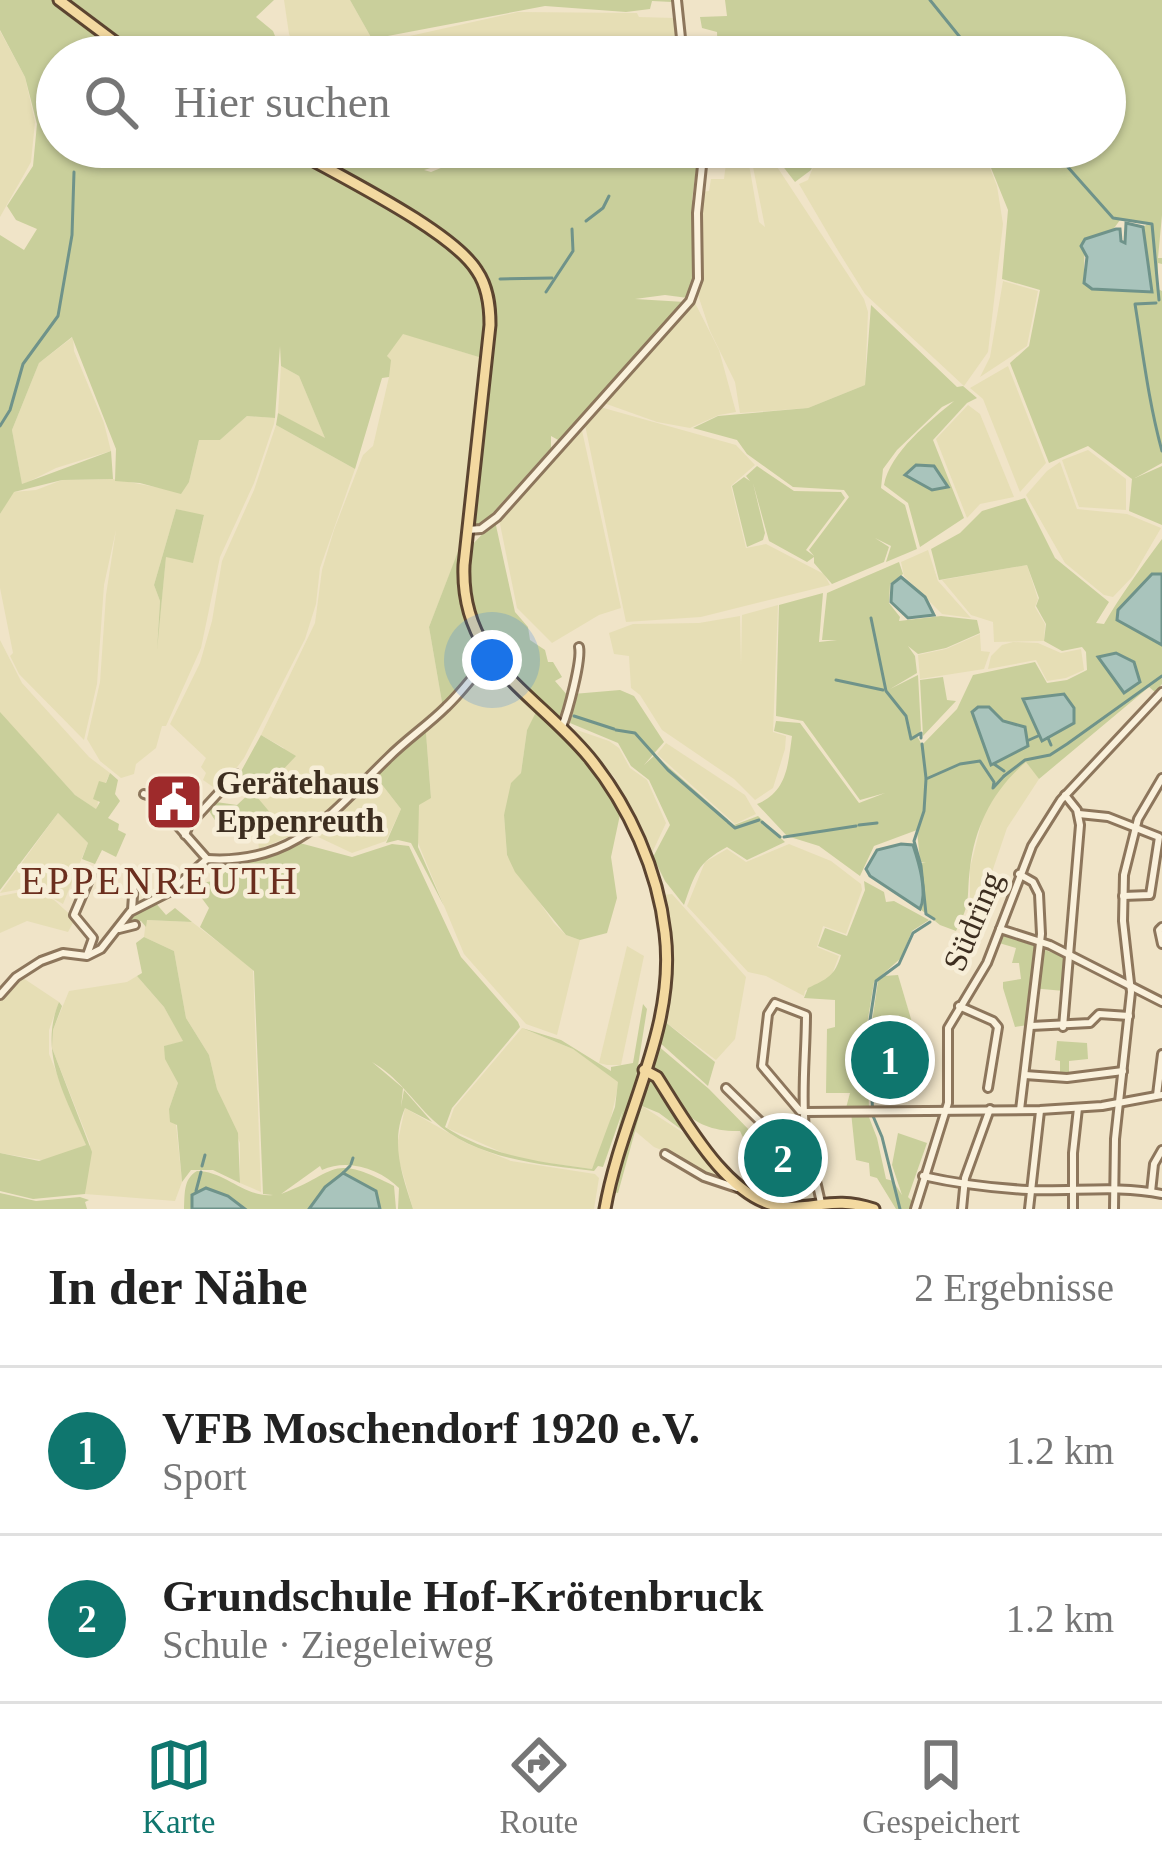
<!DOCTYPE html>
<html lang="de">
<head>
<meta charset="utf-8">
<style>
	:root { --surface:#fff; --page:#f2f2f2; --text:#222; --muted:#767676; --line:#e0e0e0; --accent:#0f766e }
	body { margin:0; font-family:Georgia,serif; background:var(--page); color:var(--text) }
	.you { position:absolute; left:492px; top:660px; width:42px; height:42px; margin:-30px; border:9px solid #fff; border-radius:50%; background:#1a73e8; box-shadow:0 0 0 18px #1a73e833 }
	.badge { display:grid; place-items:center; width:78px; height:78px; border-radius:50%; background:var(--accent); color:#fff; font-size:39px; font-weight:700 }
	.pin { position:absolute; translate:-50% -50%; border:6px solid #fff; box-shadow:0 3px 12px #0006 }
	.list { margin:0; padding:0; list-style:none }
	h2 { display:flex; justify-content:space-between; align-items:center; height:156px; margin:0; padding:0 48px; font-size:51px }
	h2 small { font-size:39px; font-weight:400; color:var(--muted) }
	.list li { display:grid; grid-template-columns:78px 1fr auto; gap:36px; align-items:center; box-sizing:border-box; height:168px; padding:0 48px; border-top:3px solid var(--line) }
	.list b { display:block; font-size:45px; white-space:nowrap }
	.list p { margin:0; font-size:39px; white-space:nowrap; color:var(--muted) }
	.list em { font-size:39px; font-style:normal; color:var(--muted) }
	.icon { flex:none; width:66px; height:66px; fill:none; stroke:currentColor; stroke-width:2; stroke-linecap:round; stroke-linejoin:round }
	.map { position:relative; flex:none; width:1162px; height:1209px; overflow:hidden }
	.search { position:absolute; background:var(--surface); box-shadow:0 3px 9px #0004; left:36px; right:36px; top:36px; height:132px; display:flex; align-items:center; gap:30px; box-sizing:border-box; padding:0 42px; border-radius:66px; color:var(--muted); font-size:45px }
	.sheet { height:492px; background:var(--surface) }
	nav { display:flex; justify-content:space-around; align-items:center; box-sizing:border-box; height:168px; border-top:3px solid var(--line); background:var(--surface); font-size:33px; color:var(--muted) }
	nav a { display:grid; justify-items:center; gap:6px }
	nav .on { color:var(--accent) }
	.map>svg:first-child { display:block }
	.farmland { fill:#e6deb5; fill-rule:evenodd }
	.green { fill:#c9cf9b; fill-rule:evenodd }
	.water { fill:#a9c4bc; stroke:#6f938a; stroke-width:3 }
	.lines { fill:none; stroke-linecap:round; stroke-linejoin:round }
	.stream { stroke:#6f938a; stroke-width:3 }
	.minor-casing { stroke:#8d765c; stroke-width:12 }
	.major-casing { stroke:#5b4430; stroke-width:15 }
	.minor { stroke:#faf1dc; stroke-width:6 }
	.major { stroke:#f3d9a0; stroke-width:9 }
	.labels { text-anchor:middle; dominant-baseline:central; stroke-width:9; stroke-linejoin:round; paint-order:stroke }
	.poi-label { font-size:33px; font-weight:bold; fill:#3d2e20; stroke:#f7eed8; text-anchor:start }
	.street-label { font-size:33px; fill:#3d2e20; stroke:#f7eed8 }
	.quarter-label { font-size:39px; letter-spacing:3px; fill:#6b2e1e; stroke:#f7eed8 }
</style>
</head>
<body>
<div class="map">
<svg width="1162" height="1209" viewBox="0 0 1162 1209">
	<rect width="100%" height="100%" fill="#f0e4c8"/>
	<!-- farmland -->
	<g class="farmland">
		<polygon points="284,0 350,0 372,39 320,57 300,57 289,34"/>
		<polygon points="518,12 637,13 639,17 675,18 678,57 355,57 351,49"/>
		<polygon points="0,31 25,77 35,122 31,162 0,217"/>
		<polygon points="399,147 485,147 450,162 410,168"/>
		<polygon points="728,147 746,147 759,222 765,227 749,147 764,147 864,299 868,312 865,385 808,408 740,413 735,382 710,331 698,295 702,192 709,191 711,179 724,179"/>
		<polygon points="821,147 875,147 892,166 986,158 997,186 1003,224 988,352 964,386 865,294 837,249 799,184 808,180"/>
		<polygon points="1003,281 1038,291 1027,346 980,377 990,357"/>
		<polygon points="694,301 719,350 736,412 719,415 690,428 657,422 601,402"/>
		<polygon points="402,333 482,358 461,545 429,627 443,708 374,767 326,815 301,832 259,849 257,831 273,816 257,798 284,748 261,735 315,623 322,570 334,530 363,455 373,446 389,377 387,356"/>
		<polygon points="73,337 74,351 104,423 111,451 56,468 22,485 12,430 39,363"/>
		<polygon points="281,366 299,376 326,440 278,413"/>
		<polygon points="1008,366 1046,463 1020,492 983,399 970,388"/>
		<polygon points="968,405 980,414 1014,497 980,504 967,518 936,439"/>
		<polygon points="600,407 736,445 755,465 731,486 746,548 766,544 824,574 830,585 701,617 626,622 585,425"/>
		<path d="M247 416 275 418 274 424 254 483 220 557 201 648 166 726H162L156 748 136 764 134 774 121 778 100 761 87 739 100 682 106 595 116 530 104 585 97 684 84 740 19 674 10 656 13 653 0 588V514L13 492 36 490 62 480 113 479 166 489 189 482 199 440H220ZM176 509 204 516 193 562 166 556 157 648 160 601 154 585Z"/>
		<polygon points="276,425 355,469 320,568 316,604 305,639 244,758 219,791 203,780 206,773 201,767 206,758 170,724 200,663 212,621 222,561 254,490"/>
		<polygon points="581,426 621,608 599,615 552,643 517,608 499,519"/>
		<polygon points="1088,450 1126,479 1126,510 1079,507 1062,460"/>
		<polygon points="1060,462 1077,509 1127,514 1161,528 1133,576 1113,597 1104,595 1065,563 1026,495 1047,471"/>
		<polygon points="928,550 938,581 971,618 942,614 904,576 901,562"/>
		<polygon points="1027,565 1038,599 1035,607 1045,624 1044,641 994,642 993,622 971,615 942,580"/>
		<polygon points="778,605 773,732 786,736 785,749 773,788 755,800 734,779 662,730 640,695 631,688 629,656 614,654 609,633 633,624 699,623 740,616 741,665 742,615"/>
		<polygon points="980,634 981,651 990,652 984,669 920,679 918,655 946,649"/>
		<polygon points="0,640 22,683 89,757 110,773 105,784 100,782 97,810 75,795 0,713"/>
		<polygon points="1013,642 1038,643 1061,653 1081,649 1084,670 1066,678 1047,681 1036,660 988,669 991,656 1002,645"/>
		<polygon points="488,664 538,710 527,730 521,773 510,788 511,798 504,815 507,856 554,923 566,935 580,940 557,1035 526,1024 464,954 416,838 419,804 431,797 426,733"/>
		<polygon points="571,728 609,741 619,748 630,768 647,780 666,823 651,855 615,778"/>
		<polygon points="666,743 745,795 756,814 735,824 657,754"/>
		<polygon points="1027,761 1039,779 1007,828 976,919 970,904 970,868 983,816 1005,779"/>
		<polygon points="375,776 401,809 386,841 352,853 316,836"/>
		<polygon points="58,813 88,843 63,904 33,887 0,893"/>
		<polygon points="789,844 831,861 861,884 862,890 846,934 823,926 817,947 839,956 831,977 805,991 804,996 766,976 748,972 687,906 705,862 727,849 746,862"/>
		<polygon points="31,890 54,900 75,919 68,932 27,921 0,933 0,896"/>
		<polygon points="672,894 746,977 735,1039 716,1060 664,1021 669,941 664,895"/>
		<polygon points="146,920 192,922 253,969 261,1192 240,1183 240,1143 217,1089 209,1055 186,1018 174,951 144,937"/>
		<polygon points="627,946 644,956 621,1065 607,1065 599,1063"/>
		<polygon points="20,976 59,1002 49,1030 49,1054 86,1145 47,1161 0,1153 0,996"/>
		<polygon points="137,976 164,1007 184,1041 165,1046 178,1083 169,1109 176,1124 182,1182 175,1201 85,1194 90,1144 52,1048 53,1030 69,991 127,982"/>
		<polygon points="522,1028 573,1049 619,1082 608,1131 592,1169 517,1159 447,1128 454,1108"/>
		<polygon points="642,1106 696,1141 734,1185 699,1172 688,1161 654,1147 635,1131"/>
		<polygon points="405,1108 468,1144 511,1161 595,1174 599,1178 594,1209 413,1209 396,1150"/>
	</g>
	<!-- green -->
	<g class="green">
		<polygon points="0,0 55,0 132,57 57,57 57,147 286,147 445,239 476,270 487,302 470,475 482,358 403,334 387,356 391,360 389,377 382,378 355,469 276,425 278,413 325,438 299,376 281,366 280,346 275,418 247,416 220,440 199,440 189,482 181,494 140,483 115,481 116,449 72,337 39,363 12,430 22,484 111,451 113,479 62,480 14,492 0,514 0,235 24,250 37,229 16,220 7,206 33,166 37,124 25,77 0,30"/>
		<polygon points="63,0 274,0 256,17 273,31 277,41 287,42 292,50 289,57 141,57"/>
		<polygon points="350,0 672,0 672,2 652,1 650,9 626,12 545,6 372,39"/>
		<path d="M725 0H1162V215L1158 258H1162V264L1158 263V289L1162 291V463L1135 478 1162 466V525L1129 511 1132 479 1088 446 1049 463 1010 363 1029 346 1040 290 1002 279 1008 210 987 158 891 166 875 147H1105V57H718L717 32 702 28 700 17 727 16ZM1120 220 1149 223 1143 227 1152 292 1092 289 1084 268 1085 239 1112 231Z"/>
		<path d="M297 147H399L410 168 450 162 424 170 431 172 492 147H699L692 200 695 202 692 292 688 298 665 295 635 299 685 302 560 441 551 436V448L480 527 472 525 496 321C495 280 475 253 443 230Z"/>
		<polygon points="768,147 820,147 811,170 795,182"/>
		<path d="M871 305 957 387 963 386 977 398 967 403 933 440 964 518 920 547 908 503 884 485C890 452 930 421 954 401L942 407 897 450 883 469 881 488 905 505 917 549 886 562 891 546 875 538 889 547 884 562 832 584 814 563V557L807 562 769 541 753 483 765 533 763 540 747 547 732 486 744 477 750 481 746 476 757 466 794 491 841 492 845 498 806 550 814 556 809 550 849 497 844 490 793 487 747 454 737 440 693 428 718 416 808 408 865 385Z"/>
		<path d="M1025 498 1055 558 1109 602 1096 623 1104 624C1120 596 1142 566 1162 539V574L1152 575 1117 620 1162 645V684L1155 692 1149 687 1039 779 1026 762C994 789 975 825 970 868 966 899 972 900 956 931L940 925 920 909 924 901 919 863H926L920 862 917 830 874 846 860 876 819 846 787 836 757 804C787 792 788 765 792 736L774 731 776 721 800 723 859 803 885 793 860 800 803 721 776 716 779 605 823 593 819 642 837 640H822L827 593 899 562 903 574 890 584 889 603 900 617 899 621 941 616 977 620 980 633 946 648 918 654 908 646 915 656 917 673 890 689 918 675 921 730 917 736 922 745 957 709 973 675 1035 662 1047 683 1067 680 1087 670 1086 652 1082 647 1062 651 1044 641 1046 624 1036 606 1039 598 1027 565 939 580 931 549 960 533 982 511Z"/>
		<polygon points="176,509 204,515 193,563 166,557 157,650 160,601 154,585"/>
		<path d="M495 521 515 612 528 627 530 640 545 650 548 662H553L562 677 555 681 568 696 563 720C551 713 538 701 527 691 479 649 466 612 468 549Z"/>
		<polygon points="459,549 464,549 462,581 486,655 443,708 429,627"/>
		<polygon points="488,663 493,666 573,743 621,810 611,857 617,898 607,933 580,940 566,935 515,872 507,855 504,815 511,783 521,773 527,730 537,710 490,665 426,733 431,798 419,805 418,847 444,906 411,843 398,840 386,843 401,809 376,777 316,835 305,840 348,803"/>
		<polygon points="943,677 947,700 956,701 923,736 920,680"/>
		<path d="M620 690 634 696 664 742 644 765 655 755 734 825 758 816 785 842 747 860 727 847C697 863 695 874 684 905L665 881 653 857 670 825 649 780 631 766 618 743 570 723 573 694Z"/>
		<polygon points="0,712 75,795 96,809 100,802 93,799 99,781 106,783 110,773 118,780 115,794 120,801 108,818 119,824 118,830 126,834 116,857 102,850 95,864 82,859 88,843 58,813 0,890"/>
		<polygon points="261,735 296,756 257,797 273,816 257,831 222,831 209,811 216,802 237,805 252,791 239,775"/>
		<path d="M296 842 352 857 392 844 409 846 461 957 518 1022 520 1027 452 1108 445 1127C490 1156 540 1162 592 1169L615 1107 618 1082 573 1049 522 1028 561 1040 611 1071V1067L633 1063 643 1004 647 1009 634 1091 606 1180 602 1209H597L623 1110 603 1167 598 1166 594 1171C542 1165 474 1159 433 1120 412 1100 398 1077 372 1062L403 1088 401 1107 404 1090 432 1122 405 1108C390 1143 402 1174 413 1209H398L399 1188C380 1169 348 1158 322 1170L320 1166 281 1194C339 1173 328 1152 394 1186L396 1209H380L376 1190 348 1178 325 1187 309 1209H245L228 1196 192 1194V1209H184C185 1194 183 1179 197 1171 225 1171 245 1198 273 1195L263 1194 254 971 200 927 209 908 198 893 207 882 220 880 225 871 219 866Z"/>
		<path d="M864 881 884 892 886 902 894 901 929 920 912 931 901 958 874 982 866 1031 869 1108H846L850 1093H826L827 1029 835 1027V1000L804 998 808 988C827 979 835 976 841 955L818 946 825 928 847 936 865 890Z"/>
		<polygon points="154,901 166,915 175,908 192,922 147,920 146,927 141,921 121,927 125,918"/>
		<polygon points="1004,935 1067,958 1064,991 1031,988 1028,1025 1015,1027 1003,988 1003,982 1021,979 1019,963 1012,963 1016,948 999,943"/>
		<polygon points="144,937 174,951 186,1018 209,1055 217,1089 238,1133 240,1183 213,1170 191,1170 182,1182 177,1125 170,1122 169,1109 178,1083 165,1059 164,1046 183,1041 164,1007 137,976 142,973 136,943"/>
		<polygon points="898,975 914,1029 871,1029 878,981 884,976"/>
		<path d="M59 1002 62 1006 53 1030 52 1048 92 1152 85 1194 33 1199 0 1191V1153L39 1161 86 1145C66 1097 38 1053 59 1002Z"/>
		<polygon points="664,1021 715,1062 708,1086 658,1041"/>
		<polygon points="904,1033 907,1084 877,1086 874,1035"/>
		<polygon points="1057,1041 1087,1043 1088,1059 1069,1061 1069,1076 1060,1076 1060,1061 1055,1060"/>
		<path d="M657 1045 709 1089 756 1137 755 1148H748L740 1131C686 1132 675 1101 651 1061Z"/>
		<polygon points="653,1077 694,1139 659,1113 642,1106 618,1193 613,1192 646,1078"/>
		<polygon points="851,1112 867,1112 877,1138 886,1179 893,1181 902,1195 892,1165 898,1133 927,1143 908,1197 912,1201 910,1209 896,1209 877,1178 870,1176 869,1163 856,1160"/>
		<polygon points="761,1132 764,1139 773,1139 774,1171 793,1173 794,1203 790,1205 756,1196 762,1170"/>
		<polygon points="0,1193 36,1201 80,1197 89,1200 85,1202 87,1209 0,1209"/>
	</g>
	<!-- water -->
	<g class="water">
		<polygon points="1126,223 1143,227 1152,292 1092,289 1084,283 1087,257 1081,246 1085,239 1116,229 1120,229 1121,241 1125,243"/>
		<polygon points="916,465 934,466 948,487 932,490 905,475"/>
		<polygon points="1152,574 1162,574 1162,645 1117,620 1118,610"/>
		<polygon points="901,577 925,597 934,615 908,618 891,602 892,584"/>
		<polygon points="1116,653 1134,662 1140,682 1124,693 1098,657"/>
		<polygon points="1064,694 1074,708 1074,723 1042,741 1023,699"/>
		<polygon points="978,707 989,707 1003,721 1025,727 1028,746 991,765 972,712"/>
		<path d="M901 844 913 845C919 863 928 892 920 909L870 876 866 869 877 850Z"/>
		<polygon points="343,1173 376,1191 380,1209 309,1209 325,1187"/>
		<polygon points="206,1188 228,1196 245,1209 192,1209 192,1195"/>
	</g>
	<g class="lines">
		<!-- stream -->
		<g class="stream">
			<polyline points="930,0 976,57"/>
			<polyline points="1050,147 1113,218 1152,224 1159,300"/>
			<polyline points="586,221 603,208 609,196"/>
			<polyline points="500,279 552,278"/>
			<polyline points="546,292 573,251 572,229"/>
			<path d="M1156 303 1135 304C1143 354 1149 404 1162 451"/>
			<polyline points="0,426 10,410 23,364 58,316 72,235 74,172"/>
			<polyline points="871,618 886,691 906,716 911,739 921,733 921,738"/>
			<polyline points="836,680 883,690"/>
			<polyline points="574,716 614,729"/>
			<polyline points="616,730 635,733 668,770 727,821"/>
			<polyline points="1048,738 1051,745"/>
			<polyline points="1029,740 1038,736"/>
			<polyline points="922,744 926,778"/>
			<polyline points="994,764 1004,771"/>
			<polyline points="1004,776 1025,760 1050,755 1067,744 1162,676"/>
			<polyline points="728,822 735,828 759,820"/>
			<polyline points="762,822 780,837"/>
			<polyline points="859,825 877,823"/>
			<polyline points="784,837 856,826"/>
			<polyline points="934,919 926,914 921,866 914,841 924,811 926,779 960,764 980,761 994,782 993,788 1004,776"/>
			<polyline points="351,1164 353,1158"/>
			<polyline points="202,1166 205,1155"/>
			<polyline points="343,1173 350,1166"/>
			<polyline points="196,1191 201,1172"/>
			<polyline points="900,1209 882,1137 873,1116 868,1033 876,981 899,964 913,933 930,922"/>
		</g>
		<!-- minor casing -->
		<g class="minor-casing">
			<g id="minor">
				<polyline points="677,0 683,57"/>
				<polyline points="468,530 481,529 497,517 690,301 698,279 697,213 704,147"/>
				<path d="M562 727C568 712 582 660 579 647"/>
				<polyline points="144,794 166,801 176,810 177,825 207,859"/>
				<polyline points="1079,814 1108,817 1159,837 1150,895 1123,896"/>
				<polyline points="185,835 189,825 236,774"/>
				<polyline points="1019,874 1033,882 1039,894 1041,934 1020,1110"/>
				<polyline points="132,910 134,881"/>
				<polyline points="1162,927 1159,930 1162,944"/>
				<polyline points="119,929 135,925"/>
				<polyline points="1000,929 1050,945 1162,1002"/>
				<polyline points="87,955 93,938 74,915 92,873"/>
				<path d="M0 995 16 977 41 961 63 953 87 956 101 949 130 912 171 891 207 859C296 865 333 811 389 757 407 739 428 725 446 707 462 692 475 674 489 657"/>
				<polyline points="959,1006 993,1021 998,1027 988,1088"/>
				<polyline points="1031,1026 1090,1023 1099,1014 1129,1016"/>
				<polyline points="1063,1027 1080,825 1077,810 1065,795"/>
				<polyline points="1025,1075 1067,1078 1123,1071"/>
				<polyline points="726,1088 774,1135 807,1139"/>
				<polyline points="1157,1095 1162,1054"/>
				<polyline points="665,1154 704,1177 737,1188"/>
				<path d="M923 1176C958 1184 992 1188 1028 1190 1073 1192 1117 1185 1162 1194"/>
				<polyline points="1151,1192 1154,1164 1162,1150"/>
				<path d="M821 1203C816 1178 808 1154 805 1129 801 1092 806 1052 806 1015L775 1003 768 1014 762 1066 800 1111 805 1112 1040 1110 1102 1106 1162 1095"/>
				<polyline points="915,1209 948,1103 948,1028 987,963 1032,846 1061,800 1162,692"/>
				<polyline points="962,1209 965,1178 990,1109"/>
				<polyline points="1029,1209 1040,1111"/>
				<polyline points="1073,1209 1073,1153 1078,1108"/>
				<polyline points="1114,1209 1115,1139 1131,992 1123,921 1124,875 1138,819 1162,778"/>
			</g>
		</g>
		<!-- major casing -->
		<g class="major-casing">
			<g id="major">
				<polyline points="59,0 135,57"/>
				<path d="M289 147C335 174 452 230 477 271 488 287 490 306 490 325L464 565C460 662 535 692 589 757 629 806 658 870 665 933 677 1029 621 1116 605 1209"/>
				<path d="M644 1070 657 1077C684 1119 728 1201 783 1207 817 1209 835 1196 874 1209"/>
			</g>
		</g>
		<!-- minor -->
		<use href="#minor" class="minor"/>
		<!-- major -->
		<use href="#major" class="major"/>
	</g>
	<!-- icons -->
	<defs>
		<g id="civic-square" transform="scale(3)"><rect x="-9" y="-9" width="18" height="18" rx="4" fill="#9e2a2b" stroke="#f7eed8"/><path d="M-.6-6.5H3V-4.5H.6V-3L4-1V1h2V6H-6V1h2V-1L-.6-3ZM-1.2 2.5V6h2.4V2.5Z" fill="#fff"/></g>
	</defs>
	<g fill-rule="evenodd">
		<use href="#civic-square" x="174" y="802"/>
	</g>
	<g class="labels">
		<!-- poi labels -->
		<g class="poi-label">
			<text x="216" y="783">Gerätehaus<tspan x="216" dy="38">Eppenreuth</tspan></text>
		</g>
		<!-- street labels -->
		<g class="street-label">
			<text transform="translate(973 921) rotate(-67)">Südring</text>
		</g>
		<!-- quarter labels -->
		<g class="quarter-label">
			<text x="160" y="880">EPPENREUTH</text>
		</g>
	</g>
</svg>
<div class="you"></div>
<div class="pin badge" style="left:890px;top:1060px">1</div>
<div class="pin badge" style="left:783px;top:1158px">2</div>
<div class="search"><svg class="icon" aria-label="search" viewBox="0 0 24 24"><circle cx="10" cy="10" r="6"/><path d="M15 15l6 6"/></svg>Hier suchen</div>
</div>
<section class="sheet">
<h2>In der Nähe<small>2 Ergebnisse</small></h2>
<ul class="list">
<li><span class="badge">1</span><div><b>VFB Moschendorf 1920 e.V.</b><p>Sport</p></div><em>1.2 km</em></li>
<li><span class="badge">2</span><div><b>Grundschule Hof-Krötenbruck</b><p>Schule · Ziegeleiweg</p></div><em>1.2 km</em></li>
</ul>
</section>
<nav>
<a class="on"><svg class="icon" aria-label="map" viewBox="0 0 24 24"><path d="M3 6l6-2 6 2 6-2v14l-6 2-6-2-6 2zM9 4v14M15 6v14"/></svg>Karte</a>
<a><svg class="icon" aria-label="directions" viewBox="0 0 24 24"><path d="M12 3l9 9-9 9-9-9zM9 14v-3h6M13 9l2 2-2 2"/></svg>Route</a>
<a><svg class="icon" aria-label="saved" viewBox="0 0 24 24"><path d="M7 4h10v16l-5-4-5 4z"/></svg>Gespeichert</a>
</nav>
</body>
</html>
